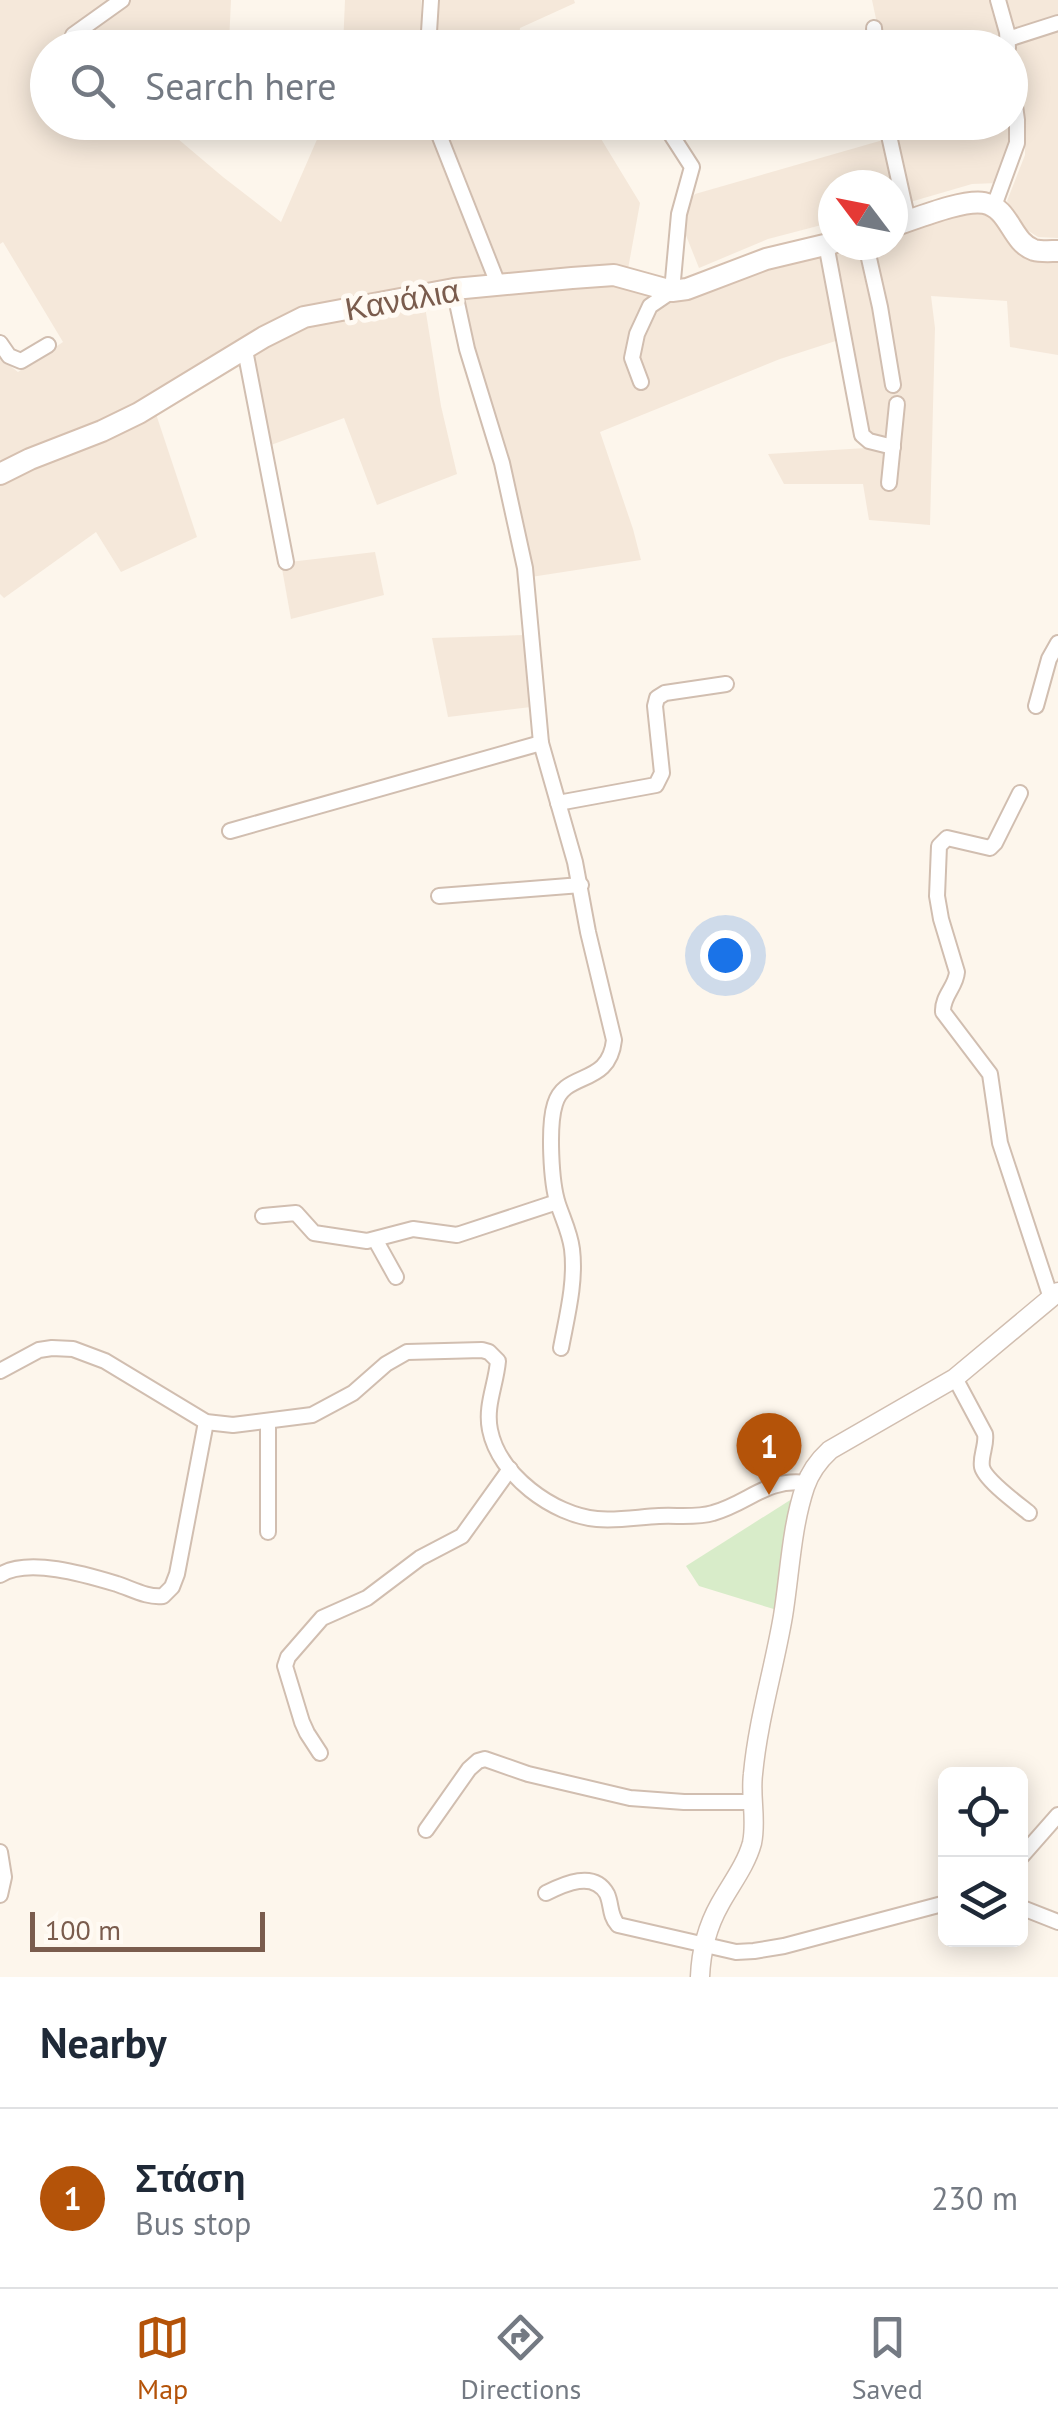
<!DOCTYPE html>
<html lang="en">
<head>
<meta charset="utf-8">
<style>
	:root { --surface:#fff; --page:#f6f6f7; --text:#1f2937; --muted:#747a83; --line:#e0e1e3; --accent:#b45309 }
	body { margin:0; font-family:"PT Sans",sans-serif; background:var(--page); color:var(--text) }
	.controls { position:absolute; right:30px; bottom:30px; display:grid; overflow:hidden; border-radius:15px; box-shadow:0 5px 25px #0003 }
	.controls button { width:90px; height:90px; display:grid; place-items:center; padding:0; border:0; border-bottom:2px solid var(--line); background:var(--surface); color:var(--text); font:50px sans-serif }
	.compass { position:absolute; left:818px; top:170px; width:90px; height:90px; border-radius:50%; background:var(--surface); box-shadow:0 5px 25px #0003; rotate:302deg }
	.scale { position:absolute; left:30px; bottom:25px; width:235px; box-sizing:border-box; padding-left:10px; border:5px solid #7a5c4d; border-top:0; font-size:28px; line-height:35px; white-space:nowrap; color:#7a5c4d; -webkit-text-stroke:8px #fffaf3; paint-order:stroke }
	.you { position:absolute; left:725px; top:955px; width:35px; height:35px; margin:-25px; border:8px solid #fff; border-radius:50%; background:#1a73e8; box-shadow:0 0 0 15px #1a73e833 }
	.badge { display:grid; place-items:center; width:65px; height:65px; border-radius:50%; background:var(--accent); color:#fff; font-size:32px; font-weight:700 }
	.pin { position:absolute; translate:-50% -82px; filter:drop-shadow(0 2px 5px #0008) }
	.pin::after { content:''; position:absolute; top:52px; width:35px; height:30px; background:inherit; clip-path:polygon(0 0,100% 0,50% 100%) }
	.list { margin:0; padding:0; list-style:none }
	h2 { display:flex; justify-content:space-between; align-items:center; height:130px; margin:0; padding:0 40px; font-size:42px }
	h2 small { font-size:32px; font-weight:400; color:var(--muted) }
	.list li { display:grid; grid-template-columns:65px 1fr auto; gap:30px; align-items:center; box-sizing:border-box; height:180px; padding:0 40px; border-top:2px solid var(--line) }
	.list b { display:block; font-size:38px; white-space:nowrap }
	.list p { margin:0; font-size:32px; white-space:nowrap; color:var(--muted) }
	.list em { font-size:32px; font-style:normal; color:var(--muted) }
	.icon { flex:none; width:55px; height:55px; fill:none; stroke:currentColor; stroke-width:2; stroke-linecap:round; stroke-linejoin:round }
	.map { position:relative; flex:none; width:1058px; height:1977px; overflow:hidden }
	.search { position:absolute; background:var(--surface); box-shadow:0 5px 25px #0003; left:30px; right:30px; top:30px; height:110px; display:flex; align-items:center; gap:25px; box-sizing:border-box; padding:0 35px; border-radius:55px; color:var(--muted); font-size:38px }
	.sheet { height:310px; background:var(--surface) }
	nav { display:flex; justify-content:space-around; align-items:center; box-sizing:border-box; height:140px; border-top:2px solid var(--line); background:var(--surface); font-size:28px; color:var(--muted) }
	nav a { display:grid; justify-items:center; gap:5px }
	nav .on { color:var(--accent) }
	.map>svg:first-child { display:block }
	.residential { fill:#f5e8da }
	.green { fill:#d8ecc9 }
	.lines { fill:none; stroke-linecap:round; stroke-linejoin:round }
	.minor-casing { stroke:#d1beb0; stroke-width:18 }
	.tertiary-casing { stroke:#d1beb0; stroke-width:21 }
	.secondary-casing { stroke:#d6c0b0; stroke-width:24 }
	.minor { stroke:#fff; stroke-width:14 }
	.tertiary { stroke:#fff; stroke-width:18 }
	.secondary { stroke:#fff; stroke-width:20 }
	.labels { text-anchor:middle; dominant-baseline:central; stroke-width:10; stroke-linejoin:round; paint-order:stroke }
	.street-label { font-size:32px; fill:#7a5c4d; stroke:#fffaf3 }
</style>
</head>
<body>
<div class="map">
<svg width="1058" height="1977" viewBox="0 0 1058 1977">
	<rect width="100%" height="100%" fill="#fdf6ec"/>
	<!-- residential -->
	<g class="residential">
		<polygon points="0,0 231,0 229,43 225,47 48,48 48,122 168,123 165,128 223,177 281,222 322,128 338,129 339,122 427,123 488,278 422,288 441,406 457,474 377,505 344,418 271,445 248,339 145,402 2,463 0,459 0,358 18,372 63,342 3,242 0,244"/>
		<polygon points="345,0 421,0 421,47 343,47"/>
		<polygon points="438,0 574,0 575,3 520,28 518,47 436,47"/>
		<polygon points="872,0 993,0 1004,47 882,47"/>
		<polygon points="1005,0 1058,0 1058,238 1038,237 1027,230 1007,201 1025,155 1025,131 1014,31"/>
		<polygon points="1010,122 1011,149 998,183 972,184 893,207 893,185 833,185 833,222 768,239 699,268 683,228 687,205 695,194 897,136 894,123"/>
		<polygon points="442,123 594,123 592,124 640,203 628,269 569,268 503,273"/>
		<polygon points="973,210 986,212 1058,258 1058,355 1010,347 1007,301 931,296 935,328 930,525 869,520 863,484 784,484 768,454 866,448 865,429 848,337 780,359 600,432 633,529 641,560 531,577 471,347 460,293 615,282 671,298 788,258 847,245 893,245 893,233"/>
		<polygon points="156,414 197,537 121,572 96,532 4,598 0,594 0,483 51,459 89,447"/>
		<polygon points="375,552 384,595 291,619 281,563"/>
		<polygon points="524,635 531,707 448,717 432,638"/>
	</g>
	<!-- green -->
	<polygon class="green" points="795,1497 777,1610 699,1586 686,1566"/>
	<g class="lines">
		<!-- minor casing -->
		<g class="minor-casing">
			<g id="minor">
				<polyline points="998,0 1007,32 1008,48"/>
				<polyline points="874,28 876,48"/>
				<polyline points="73,35 122,0"/>
				<polyline points="1008,39 1058,23"/>
				<polyline points="428,48 431,0"/>
				<polyline points="434,122 498,284"/>
				<polyline points="886,122 908,221"/>
				<polyline points="994,206 1017,143 1017,120 1010,69"/>
				<polyline points="826,244 862,435 869,441 893,447"/>
				<polyline points="866,245 880,307 893,385"/>
				<path d="M454 289 467 349 502 463 525 568 541 743 575 862 588 932 614 1040C609 1087 565 1070 555 1104 548 1126 551 1183 558 1204 563 1219 570 1233 572 1249 576 1282 567 1316 561 1348"/>
				<polyline points="0,343 9,356 21,361 48,345"/>
				<polyline points="245,350 286,562"/>
				<polyline points="641,382 632,358 637,334 650,306 672,291 679,214 692,167 663,122"/>
				<polyline points="889,483 897,404"/>
				<polyline points="1036,706 1049,659 1058,643"/>
				<path d="M1020 793 995 843 990 848 947 838 939 846 937 896 941 919 957 972C956 987 942 996 943 1012L990 1074 1000 1143 1051 1298"/>
				<polyline points="558,803 656,785 662,773 655,706 657,698 665,693 726,684"/>
				<polyline points="230,831 541,743"/>
				<polyline points="439,896 581,885"/>
				<polyline points="263,1216 296,1213 314,1233 367,1241 413,1229 457,1235 557,1202"/>
				<polyline points="376,1241 396,1277"/>
				<path d="M0 1371 39 1350 52 1348 73 1349 105 1361 206 1422 233 1425 312 1415 353 1393 386 1364 407 1352 482 1350 489 1352 498 1361C496 1385 485 1406 490 1430 499 1475 553 1515 597 1519 617 1521 639 1517 659 1516 676 1515 697 1518 713 1513 749 1503 766 1478 806 1483"/>
				<path d="M955 1378 985 1434C987 1445 980 1456 982 1467 985 1480 1018 1504 1029 1513"/>
				<polyline points="268,1422 268,1532"/>
				<path d="M0 1575C28 1557 87 1575 117 1584 132 1589 148 1598 163 1596L172 1587 177 1574 206 1422"/>
				<polyline points="320,1753 307,1733 302,1722 285,1666 288,1657 322,1618 367,1598 420,1558 462,1536 510,1469"/>
				<polyline points="426,1830 469,1769 478,1761 485,1759 528,1774 630,1798 684,1802 752,1802"/>
				<polyline points="0,1852 4,1877 0,1895"/>
				<polyline points="1020,1858 1058,1815"/>
				<path d="M546 1893C564 1884 594 1870 607 1894 612 1905 609 1915 618 1925L736 1952 754 1951 784 1946 946 1903"/>
				<polyline points="1020,1907 1058,1922"/>
			</g>
		</g>
		<!-- tertiary casing -->
		<g class="tertiary-casing">
			<path id="tertiary" d="M700 1977C701 1951 707 1927 720 1904 731 1884 746 1865 752 1843 757 1820 750 1797 753 1774 758 1720 774 1669 783 1616 790 1573 791 1529 805 1487 810 1472 818 1461 830 1450L955 1378 1058 1292"/>
		</g>
		<!-- secondary casing -->
		<g class="secondary-casing">
			<g id="secondary">
				<path d="M893 226C915 219 963 199 984 203 1010 208 1011 242 1034 250 1041 252 1051 251 1058 251"/>
				<polyline points="0,474 30,459 102,431 139,413 264,337 304,317 454,289 572,278 614,275 672,291 687,289 766,259 833,243"/>
			</g>
		</g>
		<!-- minor -->
		<use href="#minor" class="minor"/>
		<!-- tertiary -->
		<use href="#tertiary" class="tertiary"/>
		<!-- secondary -->
		<use href="#secondary" class="secondary"/>
	</g>
	<g class="labels">
		<!-- street labels -->
		<g class="street-label">
			<text transform="translate(402 299) rotate(-10)">Κανάλια</text>
		</g>
	</g>
</svg>
<div class="controls">
<button><svg class="icon" aria-label="locate" viewBox="0 0 24 24"><circle cx="12" cy="12" r="6"/><path d="M12 2v4M12 18v4M2 12h4M18 12h4"/></svg></button>
<button><svg class="icon" aria-label="layers" viewBox="0 0 24 24"><path d="M12 4l9 5-9 5-9-5zM3 14l9 5 9-5"/></svg></button>
</div>
<svg class="compass" viewBox="-18 -18 36 36"><path d="M0-13l5 13h-10z" fill="#e53935"/><path d="M0 13l5-13h-10z" fill="#747a83"/></svg>
<div class="scale">100 m</div>
<div class="you"></div>
<div class="pin badge" style="left:769px;top:1495px">1</div>
<div class="search"><svg class="icon" aria-label="search" viewBox="0 0 24 24"><circle cx="10" cy="10" r="6"/><path d="M15 15l6 6"/></svg>Search here</div>
</div>
<section class="sheet">
<h2>Nearby<small></small></h2>
<ul class="list">
<li><span class="badge">1</span><div><b>Στάση</b><p>Bus stop</p></div><em>230 m</em></li>
</ul>
</section>
<nav>
<a class="on"><svg class="icon" aria-label="map" viewBox="0 0 24 24"><path d="M3 6l6-2 6 2 6-2v14l-6 2-6-2-6 2zM9 4v14M15 6v14"/></svg>Map</a>
<a><svg class="icon" aria-label="directions" viewBox="0 0 24 24"><path d="M12 3l9 9-9 9-9-9zM9 14v-3h6M13 9l2 2-2 2"/></svg>Directions</a>
<a><svg class="icon" aria-label="saved" viewBox="0 0 24 24"><path d="M7 4h10v16l-5-4-5 4z"/></svg>Saved</a>
</nav>
</body>
</html>
